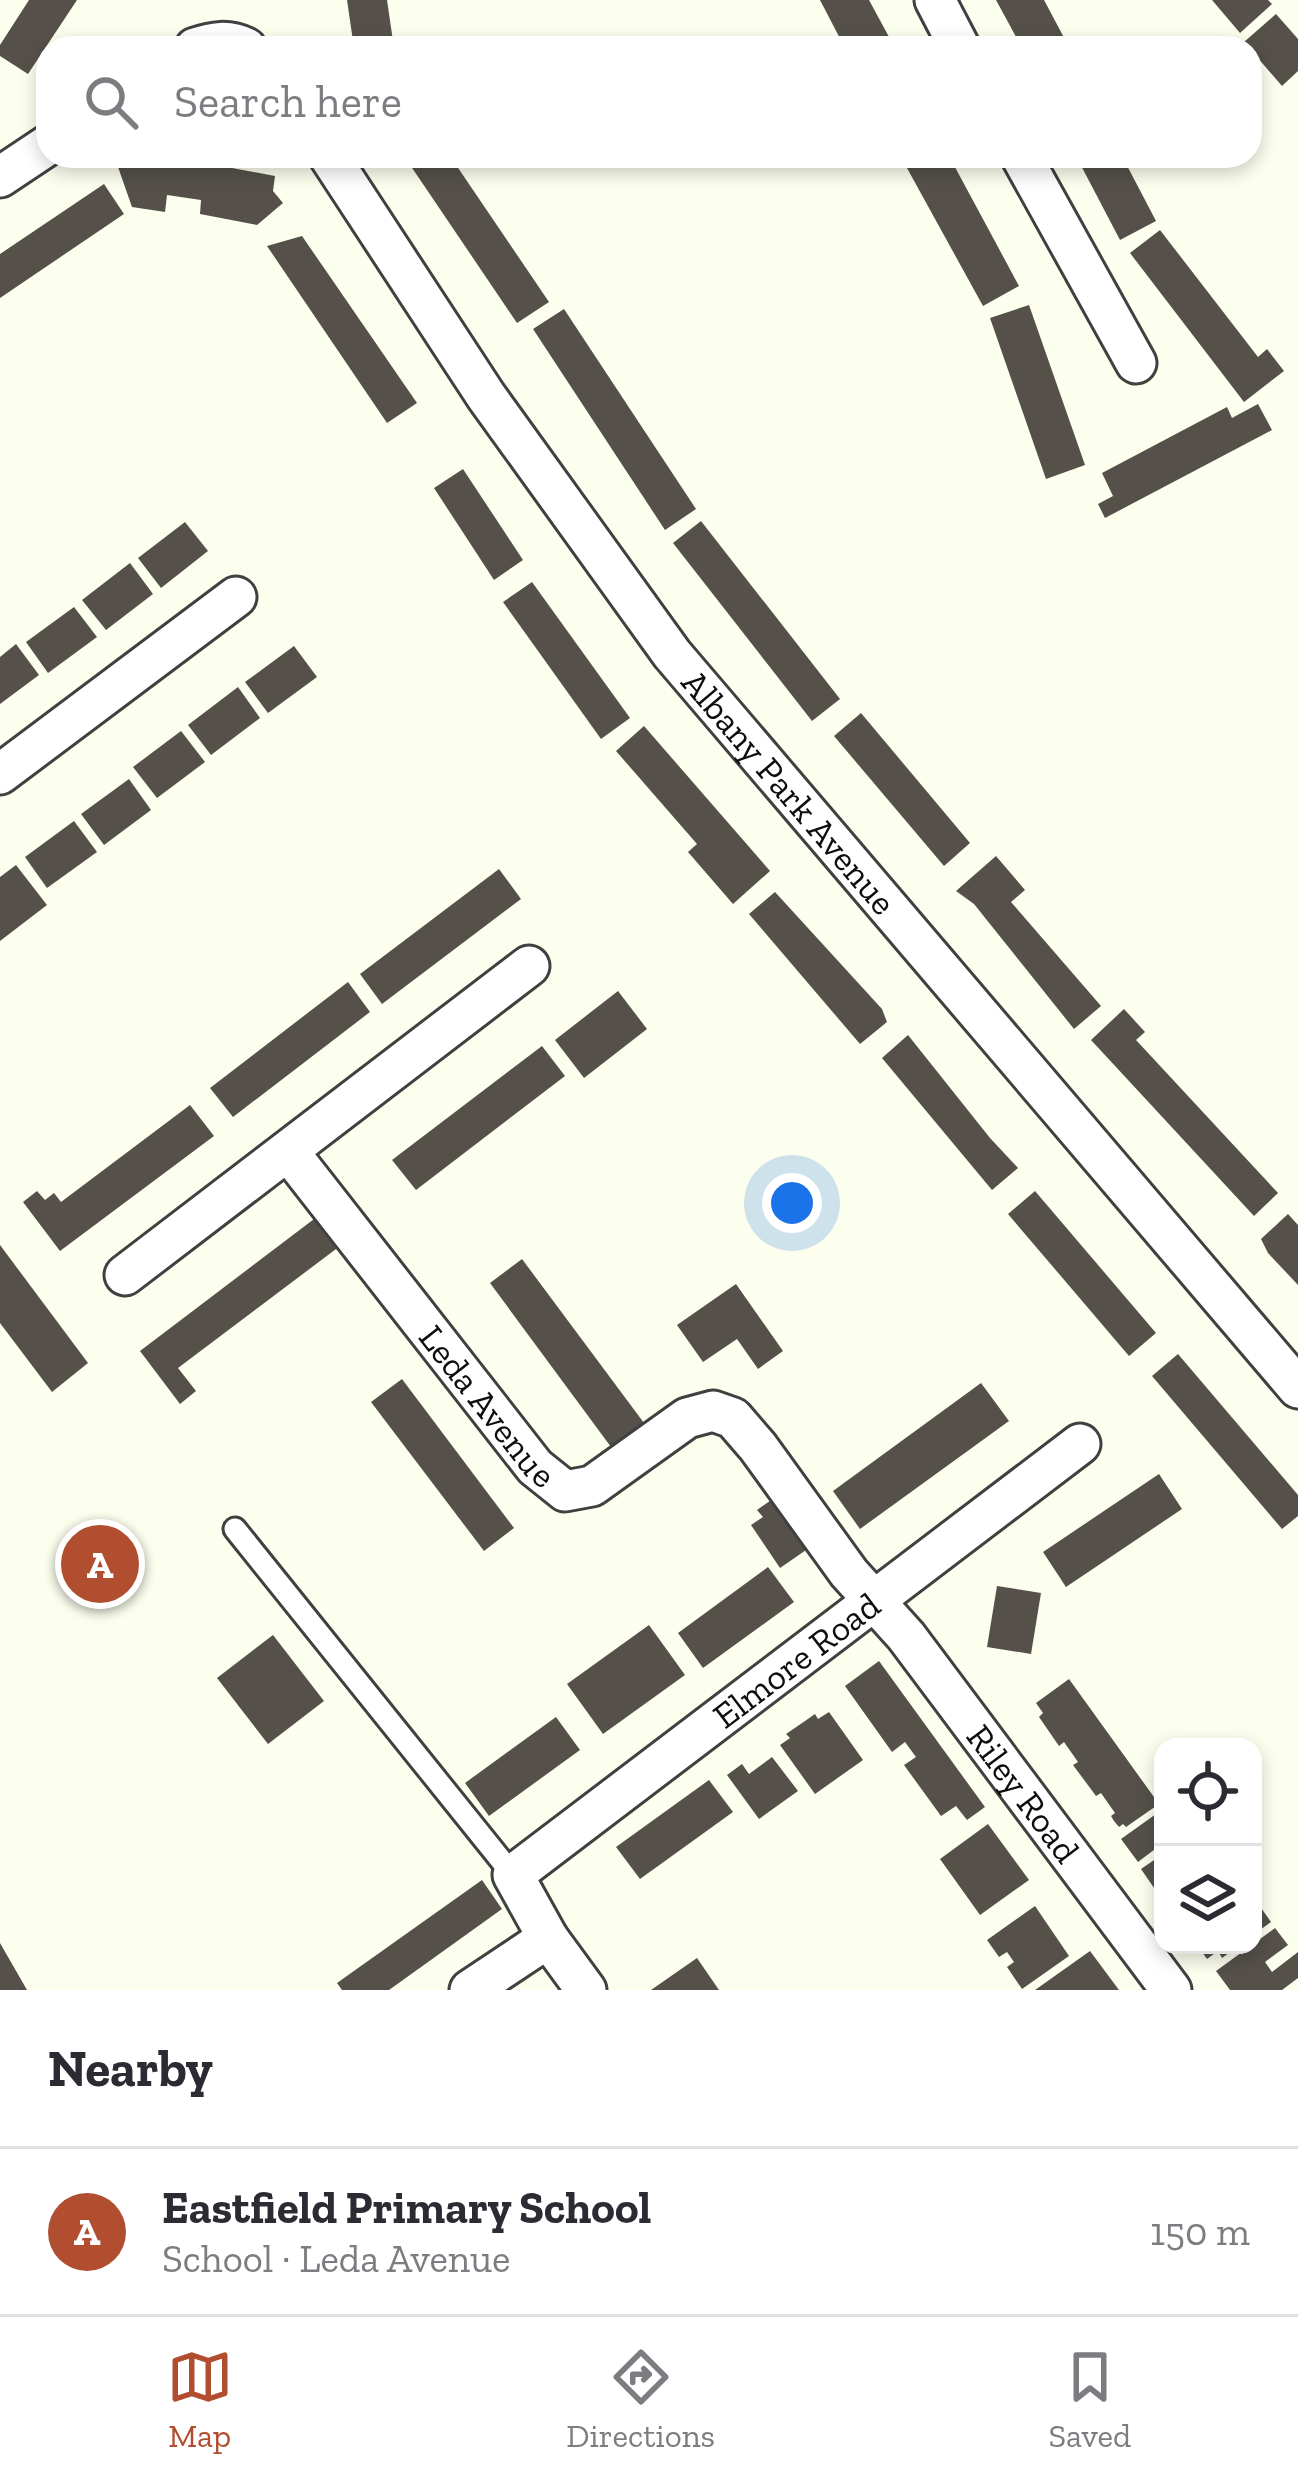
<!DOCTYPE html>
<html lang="en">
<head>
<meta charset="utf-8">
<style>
	:root { --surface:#fff; --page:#f7f7f7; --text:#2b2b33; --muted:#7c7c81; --line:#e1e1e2; --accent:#b14e30 }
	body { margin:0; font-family:"Zilla Slab",serif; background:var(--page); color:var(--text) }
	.controls { position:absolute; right:36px; bottom:36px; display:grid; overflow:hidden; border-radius:24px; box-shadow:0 6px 18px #0003 }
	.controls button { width:108px; height:108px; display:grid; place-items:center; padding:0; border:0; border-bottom:3px solid var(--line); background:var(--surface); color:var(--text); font:60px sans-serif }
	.you { position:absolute; left:792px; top:1203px; width:42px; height:42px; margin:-30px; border:9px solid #fff; border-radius:50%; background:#1a73e8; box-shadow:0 0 0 18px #1a73e833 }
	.badge { display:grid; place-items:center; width:78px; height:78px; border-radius:50%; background:var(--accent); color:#fff; font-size:39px; font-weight:700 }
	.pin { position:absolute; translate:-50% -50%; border:6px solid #fff; box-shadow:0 3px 12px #0006 }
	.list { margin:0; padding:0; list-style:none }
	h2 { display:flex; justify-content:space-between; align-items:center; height:156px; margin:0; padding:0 48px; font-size:51px }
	h2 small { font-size:39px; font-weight:400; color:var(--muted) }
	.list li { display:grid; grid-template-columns:78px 1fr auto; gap:36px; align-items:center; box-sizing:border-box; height:168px; padding:0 48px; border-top:3px solid var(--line) }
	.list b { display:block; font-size:45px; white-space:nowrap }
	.list p { margin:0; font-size:39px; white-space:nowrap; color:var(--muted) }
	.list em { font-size:39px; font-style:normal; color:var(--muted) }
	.icon { flex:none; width:66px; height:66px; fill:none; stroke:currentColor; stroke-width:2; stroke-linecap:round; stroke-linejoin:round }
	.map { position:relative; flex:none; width:1298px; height:1990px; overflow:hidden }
	.search { position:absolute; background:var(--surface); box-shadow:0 6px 18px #0003; left:36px; right:36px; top:36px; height:132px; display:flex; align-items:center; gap:30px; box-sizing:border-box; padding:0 42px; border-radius:36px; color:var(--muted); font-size:45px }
	.sheet { height:324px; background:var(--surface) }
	nav { display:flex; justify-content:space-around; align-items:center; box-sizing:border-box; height:168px; border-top:3px solid var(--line); background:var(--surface); font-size:33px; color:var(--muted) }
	nav a { display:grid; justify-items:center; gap:6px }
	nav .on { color:var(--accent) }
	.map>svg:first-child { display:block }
	.building { fill:#55514a }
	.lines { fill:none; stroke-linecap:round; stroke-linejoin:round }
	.lane-casing { stroke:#404040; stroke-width:27 }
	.street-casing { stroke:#404040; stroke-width:45 }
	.lane { stroke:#fff; stroke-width:21 }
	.street { stroke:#fff; stroke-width:39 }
	.labels { text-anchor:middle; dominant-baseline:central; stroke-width:12; stroke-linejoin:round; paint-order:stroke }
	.street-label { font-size:36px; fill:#0d0d0d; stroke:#fff }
</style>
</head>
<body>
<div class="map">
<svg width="1298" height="1990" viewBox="0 0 1298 1990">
	<rect width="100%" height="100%" fill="#fcfeee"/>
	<!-- building -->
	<g class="building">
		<polygon points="29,0 77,0 28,74 0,56 0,45"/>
		<polygon points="347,0 387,0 394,48 354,48"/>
		<polygon points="820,0 869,0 895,48 845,48"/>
		<polygon points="996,0 1044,0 1069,47 1022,48"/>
		<polygon points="1212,0 1268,0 1272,4 1240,33"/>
		<polygon points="1276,14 1298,39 1298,71 1282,86 1244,42"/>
		<polygon points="141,156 168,156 275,176 273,191 283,203 257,225 200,214 201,200 167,195 165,212 132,207 118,167"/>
		<polygon points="404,156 450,156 549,302 517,323"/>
		<polygon points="907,156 949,156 1019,286 983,306 902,159"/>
		<polygon points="1076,156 1122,156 1156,221 1120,240"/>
		<polygon points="104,184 124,214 0,298 0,254"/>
		<polygon points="1160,230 1258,357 1267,349 1284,371 1244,402 1130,253"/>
		<polygon points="302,236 417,403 387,423 267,246"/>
		<polygon points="1029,305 1085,465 1046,479 990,318"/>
		<polygon points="564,309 696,509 665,530 533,329"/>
		<polygon points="1258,404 1272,430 1105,518 1098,504 1113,496 1102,473 1227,407 1232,418"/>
		<polygon points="463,469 523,560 494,580 434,488"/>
		<polygon points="701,521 840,699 812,721 673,543"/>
		<polygon points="185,522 208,551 161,588 138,558"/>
		<polygon points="130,563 153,594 106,630 82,600"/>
		<polygon points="532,582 630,718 601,739 503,602"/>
		<polygon points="74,607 97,637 48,673 26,642"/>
		<polygon points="16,644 39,675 0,704 0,657"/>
		<polygon points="294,646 317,677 268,713 245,682"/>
		<polygon points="238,687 260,718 211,755 188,725"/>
		<polygon points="861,713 970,843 944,866 834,736"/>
		<polygon points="644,726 770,871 733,904 688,852 697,844 616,751"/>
		<polygon points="181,731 205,762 157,798 133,767"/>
		<polygon points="129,779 151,810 104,845 81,814"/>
		<polygon points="74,821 97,852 47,888 25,857"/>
		<polygon points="996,856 1025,890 1011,902 1101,1006 1074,1029 974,904 956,891"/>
		<polygon points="16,865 47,905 0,941 0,877"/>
		<polygon points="499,869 521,899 382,1004 360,974"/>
		<polygon points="775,892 882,1009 887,1022 860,1044 749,914"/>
		<polygon points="348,982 370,1012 233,1117 210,1088"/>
		<polygon points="618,991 647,1029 584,1078 555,1040"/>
		<polygon points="1124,1009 1145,1032 1136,1040 1278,1193 1254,1216 1091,1040"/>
		<polygon points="908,1035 990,1138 1018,1168 992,1190 882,1058"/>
		<polygon points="542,1046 565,1076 416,1190 392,1160"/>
		<polygon points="190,1105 214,1136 60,1251 23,1202 37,1191 45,1200 54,1193 61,1202"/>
		<polygon points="1035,1191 1156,1333 1129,1356 1008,1214"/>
		<polygon points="322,1213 344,1243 178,1368 196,1391 180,1404 140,1351"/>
		<polygon points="1288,1214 1298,1225 1298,1285 1268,1253 1261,1239"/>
		<polygon points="0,1245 88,1363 52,1392 0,1323"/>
		<polygon points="522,1259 644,1423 611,1447 490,1283"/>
		<polygon points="736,1284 783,1351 758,1369 737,1339 703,1362 677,1325"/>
		<polygon points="1178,1354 1298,1495 1298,1516 1282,1529 1152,1376"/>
		<polygon points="402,1379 514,1528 484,1551 371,1402"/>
		<polygon points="981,1383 1009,1421 860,1529 833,1491"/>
		<polygon points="1159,1474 1182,1509 1066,1587 1043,1552"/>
		<polygon points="774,1498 809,1548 780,1568 751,1525 763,1517 757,1510"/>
		<polygon points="768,1567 794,1602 703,1668 678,1633"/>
		<polygon points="997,1586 1041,1593 1031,1654 987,1647"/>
		<polygon points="649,1625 685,1675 603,1734 567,1684"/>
		<polygon points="273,1635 324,1701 268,1744 217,1678"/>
		<polygon points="879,1661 985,1807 967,1820 956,1806 941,1816 904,1765 916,1757 905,1742 892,1752 845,1686"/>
		<polygon points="1069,1679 1159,1804 1126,1827 1123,1824 1119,1827 1114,1821 1111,1816 1115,1813 1101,1793 1096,1796 1073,1765 1078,1762 1064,1742 1059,1746 1039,1717 1043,1713 1036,1703"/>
		<polygon points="829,1712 863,1760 815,1794 780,1745 790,1738 786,1734 805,1721 815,1714 818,1719"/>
		<polygon points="556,1717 580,1750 489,1816 465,1783"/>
		<polygon points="772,1757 798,1791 759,1819 727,1775 742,1764 749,1774"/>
		<polygon points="709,1780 733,1812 640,1879 616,1847"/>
		<polygon points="1163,1809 1163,1843 1138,1862 1121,1839"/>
		<polygon points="988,1824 1029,1880 980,1915 940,1859"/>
		<polygon points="1163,1854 1163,1901 1141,1869"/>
		<polygon points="482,1880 502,1909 389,1990 342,1990 337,1983"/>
		<polygon points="1259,1905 1271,1922 1253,1935 1253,1910"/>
		<polygon points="1035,1906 1069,1956 1022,1989 1007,1967 1014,1962 1007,1952 999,1957 987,1940"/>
		<polygon points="1275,1928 1288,1945 1265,1962 1272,1972 1298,1952 1298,1978 1282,1990 1230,1990 1216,1971"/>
		<polygon points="0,1943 27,1990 0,1990"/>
		<polygon points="1197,1945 1240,1945 1222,1958 1218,1951 1207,1959"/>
		<polygon points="1090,1951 1119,1990 1035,1990"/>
		<polygon points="697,1958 719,1990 651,1990"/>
	</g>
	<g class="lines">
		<!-- lane casing -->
		<g class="lane-casing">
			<polyline id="lane" points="235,1529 513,1875"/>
		</g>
		<!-- street casing -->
		<g class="street-casing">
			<g id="street">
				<polyline points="935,0 960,48"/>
				<path d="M195 48C213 42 228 39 246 48"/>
				<path id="s1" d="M329 156 486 396 672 654 1298 1388"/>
				<polyline points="1021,156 1136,363"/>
				<polyline points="0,177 48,145"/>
				<polyline points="0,774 236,597"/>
				<path id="s2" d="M288 1151 535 1467 565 1491 592 1486 687 1418 713 1411 733 1418 758 1447 849 1573 906 1636 1171 1990"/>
				<polyline points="125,1275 529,966"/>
				<polyline points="470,1990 548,1938"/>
				<path id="s3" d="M586 1990 548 1938 513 1875 1080 1444"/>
			</g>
		</g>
		<!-- lane -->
		<use href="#lane" class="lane"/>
		<!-- street -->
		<use href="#street" class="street"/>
	</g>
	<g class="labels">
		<!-- street labels -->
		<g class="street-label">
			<text stroke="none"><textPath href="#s1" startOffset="786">Albany Park Avenue</textPath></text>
			<text stroke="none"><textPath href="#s2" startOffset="324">Leda Avenue</textPath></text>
			<text stroke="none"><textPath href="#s3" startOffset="492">Elmore Road</textPath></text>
			<text stroke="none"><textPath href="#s2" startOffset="1107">Riley Road</textPath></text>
		</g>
	</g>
</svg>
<div class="controls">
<button><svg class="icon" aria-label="locate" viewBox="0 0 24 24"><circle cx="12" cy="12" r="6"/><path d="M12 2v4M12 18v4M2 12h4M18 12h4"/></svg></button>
<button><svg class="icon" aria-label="layers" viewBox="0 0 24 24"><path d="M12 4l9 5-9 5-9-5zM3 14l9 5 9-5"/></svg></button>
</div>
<div class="you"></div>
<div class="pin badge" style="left:100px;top:1564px">A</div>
<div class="search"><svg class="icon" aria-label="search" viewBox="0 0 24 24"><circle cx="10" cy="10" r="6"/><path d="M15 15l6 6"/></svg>Search here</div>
</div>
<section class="sheet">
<h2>Nearby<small></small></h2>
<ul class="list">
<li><span class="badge">A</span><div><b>Eastfield Primary School</b><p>School · Leda Avenue</p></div><em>150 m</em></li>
</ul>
</section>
<nav>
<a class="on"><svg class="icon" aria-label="map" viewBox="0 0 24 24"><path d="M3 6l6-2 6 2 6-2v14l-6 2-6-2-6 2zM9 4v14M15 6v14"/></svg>Map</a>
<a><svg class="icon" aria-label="directions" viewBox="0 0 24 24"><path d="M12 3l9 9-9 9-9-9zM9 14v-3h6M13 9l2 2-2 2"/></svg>Directions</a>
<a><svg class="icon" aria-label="saved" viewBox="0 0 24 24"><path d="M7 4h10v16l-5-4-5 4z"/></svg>Saved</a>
</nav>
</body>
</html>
